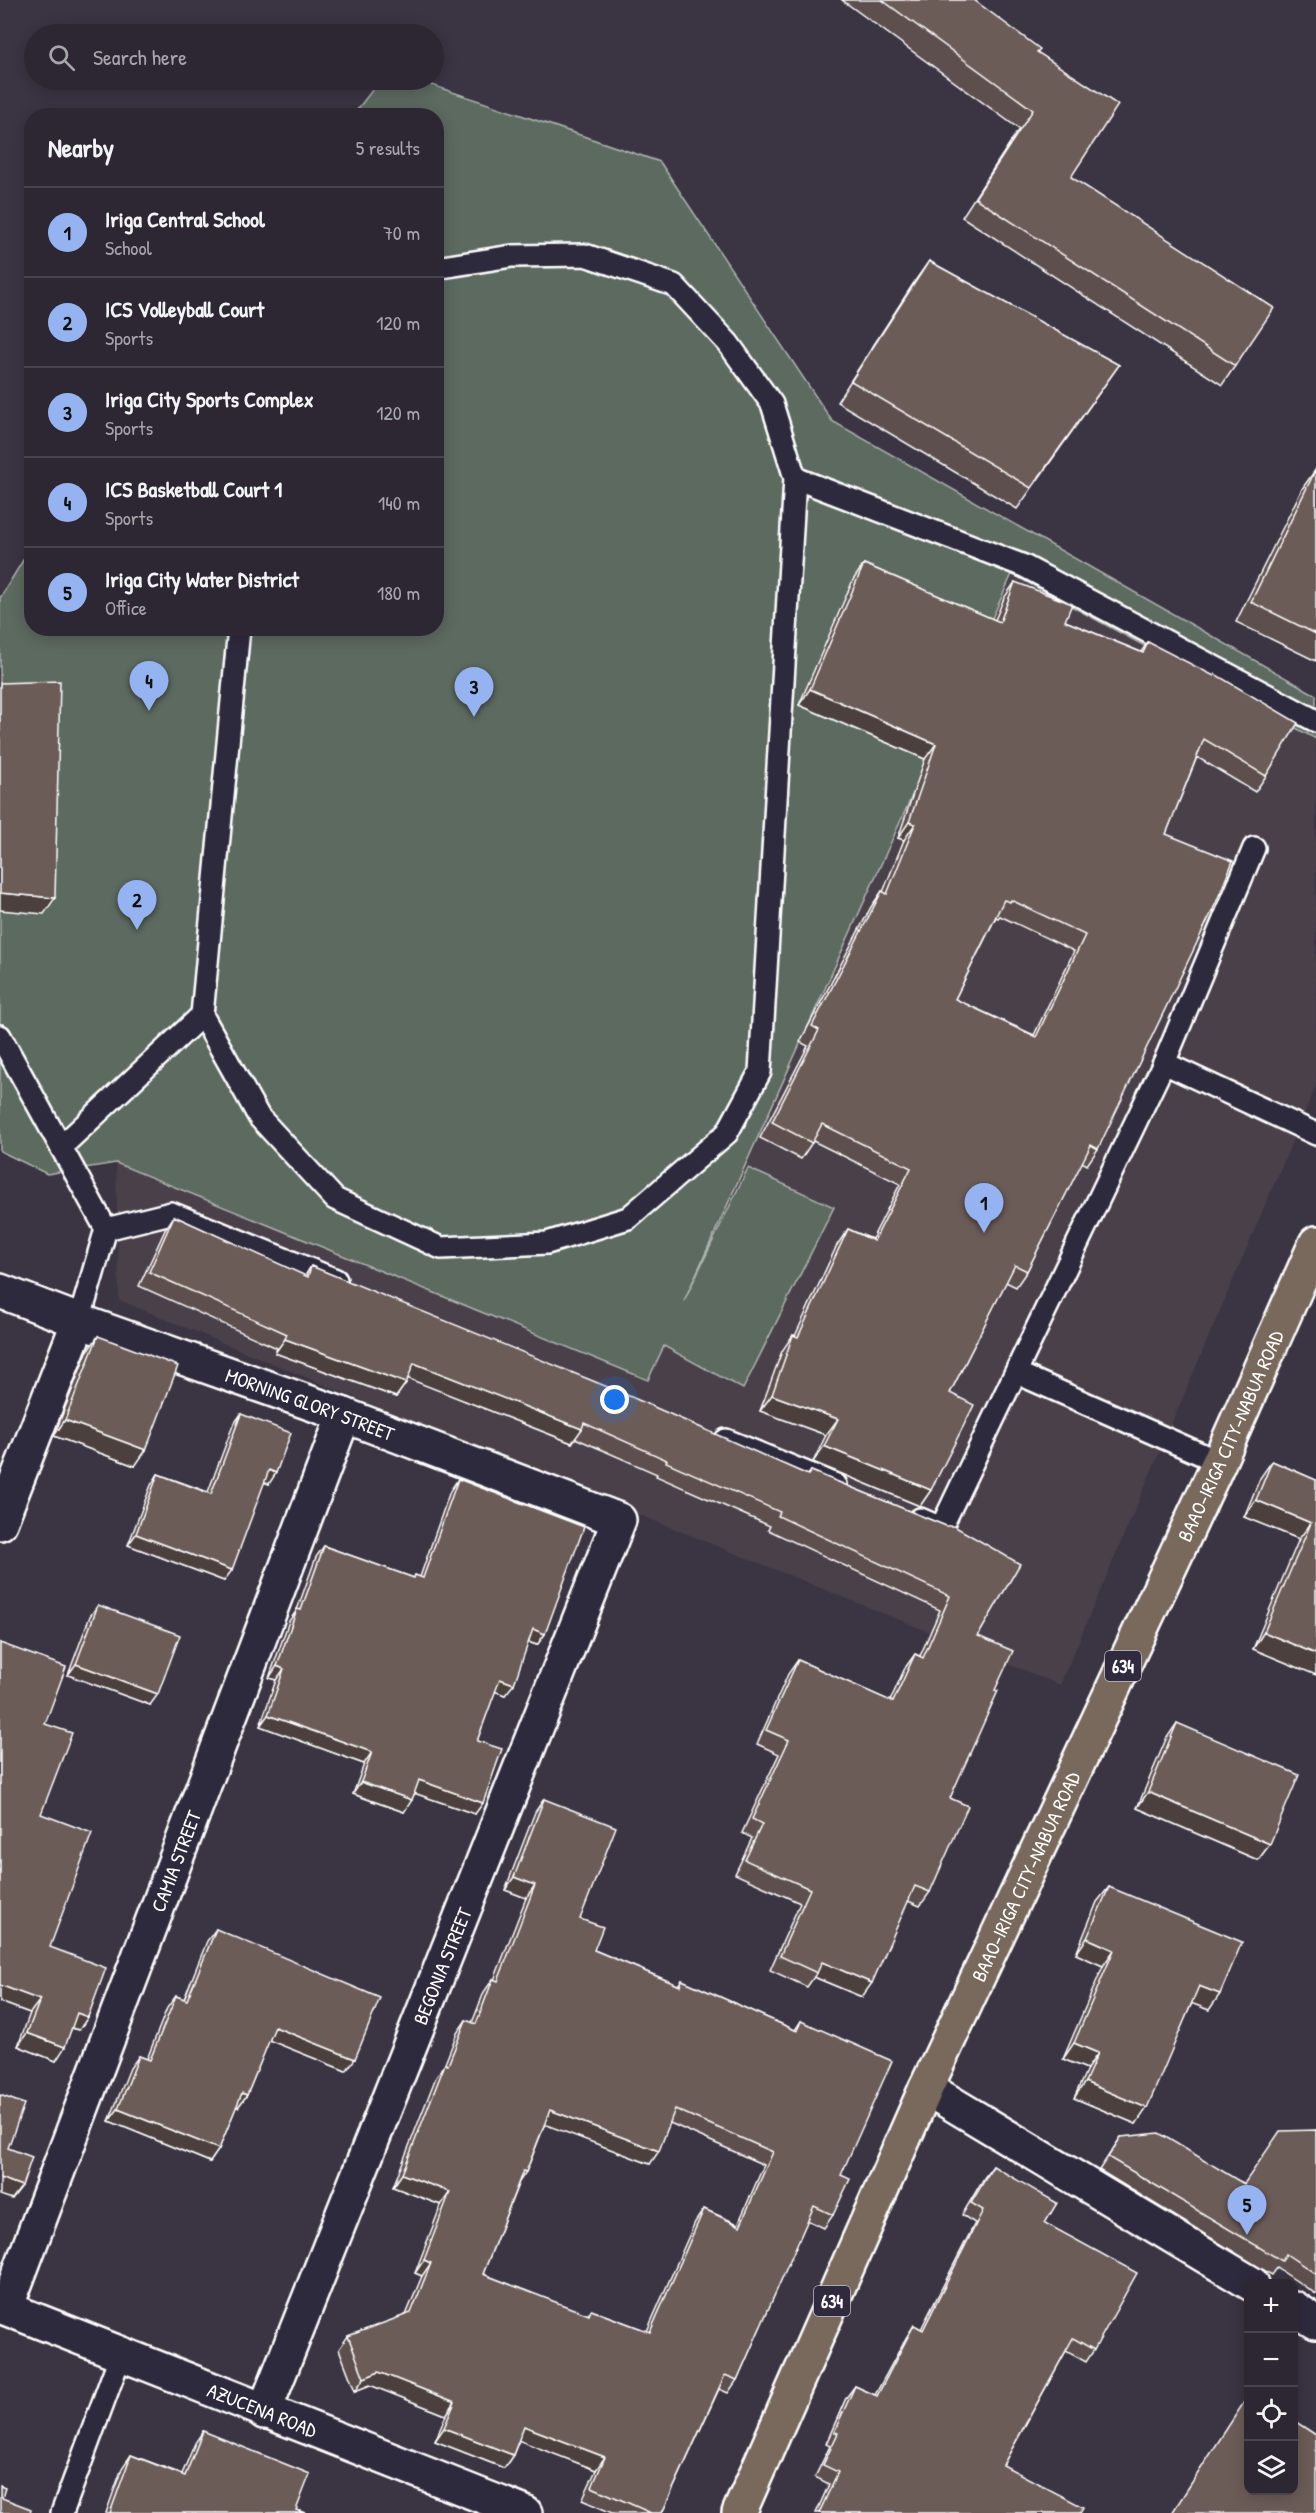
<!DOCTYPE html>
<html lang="en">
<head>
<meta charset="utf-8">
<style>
	:root { --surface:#2c2732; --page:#38333e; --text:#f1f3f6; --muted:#a6a5ac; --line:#48444d; --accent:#95b2f1 }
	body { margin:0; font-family:"Patrick Hand",sans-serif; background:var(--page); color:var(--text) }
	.controls { position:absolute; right:18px; bottom:18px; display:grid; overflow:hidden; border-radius:12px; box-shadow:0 3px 15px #0003 }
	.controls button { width:54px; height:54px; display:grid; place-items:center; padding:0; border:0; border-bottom:2px solid var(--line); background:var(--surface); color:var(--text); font:30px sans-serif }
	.you { position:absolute; left:615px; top:1400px; width:21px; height:21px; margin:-15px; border:4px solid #fff; border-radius:50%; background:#1a73e8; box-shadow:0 0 0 9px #1a73e833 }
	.badge { display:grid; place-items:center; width:39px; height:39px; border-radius:50%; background:var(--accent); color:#111; font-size:20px; font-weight:700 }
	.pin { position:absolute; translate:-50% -50px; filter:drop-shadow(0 2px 3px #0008) }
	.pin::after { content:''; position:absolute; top:32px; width:21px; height:18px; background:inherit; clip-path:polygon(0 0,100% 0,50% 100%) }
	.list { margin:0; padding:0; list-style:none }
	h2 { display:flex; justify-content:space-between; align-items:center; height:78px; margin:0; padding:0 24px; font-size:26px }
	h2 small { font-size:20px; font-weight:400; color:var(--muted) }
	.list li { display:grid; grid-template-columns:39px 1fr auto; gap:18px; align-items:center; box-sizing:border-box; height:90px; padding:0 24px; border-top:2px solid var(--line) }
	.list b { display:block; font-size:22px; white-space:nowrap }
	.list p { margin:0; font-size:20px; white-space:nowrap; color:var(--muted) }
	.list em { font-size:20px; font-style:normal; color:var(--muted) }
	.icon { flex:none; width:33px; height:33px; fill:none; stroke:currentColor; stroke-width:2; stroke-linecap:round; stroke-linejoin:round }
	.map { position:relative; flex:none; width:1316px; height:2513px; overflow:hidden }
	.search { position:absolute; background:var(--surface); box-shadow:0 3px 15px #0003; left:24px; top:24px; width:420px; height:66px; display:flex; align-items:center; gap:15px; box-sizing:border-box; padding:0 21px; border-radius:33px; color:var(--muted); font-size:22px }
	.panel { position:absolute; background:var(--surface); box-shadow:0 3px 15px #0003; left:24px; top:108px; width:420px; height:528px; border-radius:24px }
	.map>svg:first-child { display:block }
	.built { fill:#4a404a }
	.green { fill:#5d6b61; stroke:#aeb5b0; stroke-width:1.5 }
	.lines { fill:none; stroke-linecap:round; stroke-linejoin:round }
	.service-casing { stroke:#fff; stroke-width:26 }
	.minor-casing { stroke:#fff; stroke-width:38 }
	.primary-casing { stroke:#fff; stroke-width:38 }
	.service { stroke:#2f2a3d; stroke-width:21 }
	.minor { stroke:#2f2a3d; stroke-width:33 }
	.primary { stroke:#78695c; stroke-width:33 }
	.wall { fill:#5d4f4d; stroke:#fff; stroke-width:1.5; fill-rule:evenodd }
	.shaded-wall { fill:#4c403e; stroke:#fff; stroke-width:1.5 }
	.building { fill:#6c5c59; stroke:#fff; stroke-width:1.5; fill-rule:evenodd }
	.labels { text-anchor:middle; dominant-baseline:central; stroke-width:4.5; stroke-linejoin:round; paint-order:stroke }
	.shield { fill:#2f2a3d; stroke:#c1bfc5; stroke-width:1.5 }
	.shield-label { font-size:18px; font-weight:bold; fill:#fff }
	.street-label { font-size:20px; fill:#fff; stroke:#2f2a3d }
</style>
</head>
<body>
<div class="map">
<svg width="1316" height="2513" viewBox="0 0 1316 2513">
	<rect width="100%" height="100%" fill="#3b3443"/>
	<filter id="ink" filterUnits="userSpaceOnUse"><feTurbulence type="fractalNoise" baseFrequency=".0167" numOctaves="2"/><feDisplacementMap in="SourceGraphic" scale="12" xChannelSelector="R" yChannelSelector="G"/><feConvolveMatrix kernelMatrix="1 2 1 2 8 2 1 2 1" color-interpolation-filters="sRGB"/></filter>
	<g filter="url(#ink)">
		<!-- built -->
		<polygon class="built" points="1012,574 1316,739 1316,1086 1060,1685 598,1498 119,1300 116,1163 648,1379"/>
		<!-- green -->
		<polygon class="green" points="380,80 417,80 660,162 832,421 1316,695 1316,739 1012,574 684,1301 748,1168 834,1207 743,1389 664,1346 648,1380 116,1163 47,1174 0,1151 0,598 31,547 32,628 436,628 436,116 353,115"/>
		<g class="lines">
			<!-- service casing -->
			<g class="service-casing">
				<g id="service">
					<polyline points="795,478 1024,566 1316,721"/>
					<polyline points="239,628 202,1015 259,1117 335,1199 441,1248 547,1243 628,1218 727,1133 760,1072 795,478 772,404 728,343 674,285 585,255 512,256 436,268"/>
					<polyline points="0,1036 106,1229"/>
					<polyline points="1164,1063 1316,1134"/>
					<polyline points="61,1147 202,1015"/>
					<polyline points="79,1321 106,1229 171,1213 336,1280"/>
					<polyline points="1017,1373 1219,1462"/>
					<polyline points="726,1440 836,1485"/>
					<polyline points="920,1519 941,1528 1164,1063 1254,848"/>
					<polyline points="62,2513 121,2354"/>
				</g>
			</g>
			<!-- minor casing -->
			<g class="minor-casing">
				<g id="minor">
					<path id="s1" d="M0 1291 79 1321 344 1415 619 1520 264 2412"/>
					<polyline points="0,1523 79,1321"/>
					<polyline points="926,2088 1252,2284"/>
					<path id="s2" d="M0 2306 525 2513"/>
					<path id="s3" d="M6 2308 344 1415"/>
					<polyline points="1294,2308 1316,2322"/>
				</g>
			</g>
			<!-- primary casing -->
			<g class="primary-casing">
				<g id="primary">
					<path id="s4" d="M739 2513 926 2088 1219 1462 1316 1243"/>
				</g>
			</g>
			<!-- service -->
			<use href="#service" class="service"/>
			<!-- minor -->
			<use href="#minor" class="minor"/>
			<!-- primary -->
			<use href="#primary" class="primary"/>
		</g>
		<!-- wall -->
		<g class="wall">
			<polygon points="842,0 974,0 1037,52 1071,177 1235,366 1222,385 962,217 1019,129"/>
			<polygon points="929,261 1119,365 1017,509 837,402 915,281"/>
			<polygon points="1316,469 1316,661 1236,622 1302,489"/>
			<path d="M864 564 995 620 1004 598 1015 582 1065 621 1141 652 1148 642 1266 776 1255 792 1197 757 1166 834 1098 1149 1087 1165 1082 1162 1027 1271 1016 1287 1006 1282 950 1393 931 1490 920 1506 813 1462 826 1435 760 1411 782 1351 793 1335 795 1336 837 1245 848 1229 872 1239 900 1184 813 1141 801 1159 760 1138 808 1046 800 1042 871 907 882 891 883 892 904 840 898 838 925 759 799 705 853 580ZM1000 916 1074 951 1034 1035 955 999 996 917 998 918Z"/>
			<polygon points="174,1216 305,1276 311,1266 808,1475 811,1471 946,1526 978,1636 995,1690 950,1798 930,1892 920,1906 908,1901 862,1997 814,1977 807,1987 770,1970 800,1903 735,1874 752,1838 742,1833 779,1754 757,1744 788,1674 798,1660 890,1701 905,1668 915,1654 920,1656 940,1610 768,1530 770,1526 656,1476 657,1474 575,1438 572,1443 408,1378 406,1383 396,1397 275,1353 277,1348 139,1286 165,1230"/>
			<polygon points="98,1336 135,1466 54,1436 87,1352"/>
			<polygon points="241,1414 269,1484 264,1482 224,1581 128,1545 151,1485 158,1474 208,1492 233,1425"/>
			<polygon points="1272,1461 1316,1480 1316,1675 1253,1649 1299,1539 1244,1517 1260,1478"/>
			<polygon points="458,1479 545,1634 537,1645 528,1642 505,1695 495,1691 477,1741 475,1814 415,1793 404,1812 353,1794 364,1764 260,1726 276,1680 269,1678 289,1621 297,1610 316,1557 324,1546 414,1578 415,1575 420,1577 450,1491"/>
			<polygon points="98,1605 150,1705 68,1675 90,1616"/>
			<polygon points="0,1643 45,1724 41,1814 50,1947 88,2017 79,2030 72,2028 56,2061 18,2046 30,2013 0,2002"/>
			<polygon points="1177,1723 1270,1844 1258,1860 1137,1808 1166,1739"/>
			<path d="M544 1799 580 1919 594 1950 678 1985 682 1980 795 2030 801 2021 841 2175 833 2215 824 2228 807 2220 737 2380 728 2393 719 2389 662 2513H612L582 2500 596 2470 519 2440 513 2455 504 2468 435 2441 446 2415 370 2385 355 2391 339 2349 348 2336 406 2315 422 2276 415 2273 441 2205 393 2187 436 2077 444 2066 457 2033 466 2020 472 2023 484 1992 493 1979 494 1980 526 1898 505 1890 535 1812ZM670 2123 764 2165 738 2224 704 2209 695 2222 647 2331 591 2310 588 2315 483 2274 519 2182 526 2172 545 2124 650 2164Z"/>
			<polygon points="1109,1887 1209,2010 1192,2003 1136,2124 1074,2098 1087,2069 1063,2059 1103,1966 1076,1954 1097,1902"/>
			<polygon points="216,1929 346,2071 269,2040 247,2095 238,2107 236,2107 219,2149 210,2162 109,2121 130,2068 139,2056 147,2059 167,2008 176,1996 184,1999 207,1941"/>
			<polygon points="1316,2130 1316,2294 1277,2268 1272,2275 1099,2170 1121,2137 1244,2183"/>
			<polygon points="993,2166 1045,2223 1094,2350 1086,2362 1066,2351 1003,2465 1080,2513 816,2513 829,2484 815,2477 830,2446 826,2444 846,2398 855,2386 875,2395 906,2338 914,2325 921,2329 975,2223 962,2215 984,2178"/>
			<polygon points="203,2431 296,2510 305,2513 106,2513 122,2468 131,2455 182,2474 195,2443"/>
		</g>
		<!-- shaded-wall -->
		<g class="shaded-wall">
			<polygon points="810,689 936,744 925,759 799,705"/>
			<polygon points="909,822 915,824 904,840 898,838"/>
			<polygon points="0,893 55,898 44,914 0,910"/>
			<polygon points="285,1339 406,1383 396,1397 275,1353"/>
			<polygon points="414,1363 582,1429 572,1443 404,1377"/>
			<polygon points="772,1395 838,1419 826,1435 760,1411"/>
			<polygon points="65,1420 146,1450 135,1466 54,1436"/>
			<polygon points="824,1446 931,1490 920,1506 813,1462"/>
			<polygon points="269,1470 276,1473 269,1484 261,1481"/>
			<polygon points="1256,1500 1311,1523 1299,1539 1244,1517"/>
			<polygon points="136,1534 232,1570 224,1581 128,1545"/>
			<polygon points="533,1629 545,1634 537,1645 525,1641"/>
			<polygon points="1264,1632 1316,1654 1316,1675 1253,1649"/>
			<polygon points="76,1664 158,1694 150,1705 68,1675"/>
			<polygon points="277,1666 284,1669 276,1680 269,1678"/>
			<polygon points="500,1679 514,1684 505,1695 491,1690"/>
			<polygon points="268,1715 372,1752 364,1764 260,1726"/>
			<polygon points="419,1780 483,1803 475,1814 411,1792"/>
			<polygon points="361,1782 412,1800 404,1812 353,1794"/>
			<polygon points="1148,1792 1270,1844 1258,1860 1137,1808"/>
			<polygon points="514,1877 535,1885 526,1898 505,1890"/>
			<polygon points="1087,1938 1114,1950 1103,1966 1076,1954"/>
			<polygon points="822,1962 872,1983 862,1997 814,1977"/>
			<polygon points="0,1985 40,2000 30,2013 0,2002"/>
			<polygon points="1199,1986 1220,1994 1209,2010 1188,2002"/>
			<polygon points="77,2013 88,2017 79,2030 68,2027"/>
			<polygon points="275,2027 355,2059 346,2071 266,2039"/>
			<polygon points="27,2033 65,2047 56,2061 18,2046"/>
			<polygon points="1074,2043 1098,2053 1087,2069 1063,2059"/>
			<polygon points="1085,2082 1147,2108 1136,2124 1074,2098"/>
			<polygon points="242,2093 247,2095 238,2107 233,2105"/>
			<polygon points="118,2109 219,2149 210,2162 109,2121"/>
			<polygon points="550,2110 659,2151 650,2164 541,2123"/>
			<polygon points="402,2174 450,2192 441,2205 393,2187"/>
			<polygon points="0,2178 22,2186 12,2199 0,2195"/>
			<polygon points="424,2260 431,2263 422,2276 415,2273"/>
			<polygon points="379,2372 455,2402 446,2415 370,2385 355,2391 364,2378"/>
			<polygon points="524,2426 605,2457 596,2470 515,2439"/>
			<polygon points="444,2428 513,2455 504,2468 435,2441"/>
		</g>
		<!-- building -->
		<g class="building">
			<polygon points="882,0 974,0 1040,49 1037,52 1118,105 1071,177 1274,308 1235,366 975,198 1033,110"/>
			<polygon points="929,261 1119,365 1031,488 851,381"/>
			<polygon points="1316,469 1316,634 1251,602"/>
			<path d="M864 564 1000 622 1015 582 1072 604 1065 621 1143 653 1148 642 1214 676 1215 674 1298 723 1266 776 1204 739 1166 834 1233 861 1216 903 1098 1149 1091 1145 1027 1271 1015 1265 950 1393 974 1405 931 1490 824 1446 838 1419 772 1395 793 1335 798 1337 848 1229 874 1241 911 1168 822 1124 812 1143 772 1122 819 1030 812 1026 882 891 887 894 915 824 909 822 936 744 810 689ZM1004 900 1010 902 1011 900 1085 935 1036 1037 955 999Z"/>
			<polygon points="60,681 55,898 0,893 0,683"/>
			<polygon points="174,1216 308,1277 311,1266 620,1392 808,1475 811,1471 946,1526 954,1526 1020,1564 978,1636 1013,1651 995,1690 998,1691 950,1798 968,1806 930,1892 915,1886 872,1983 822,1962 817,1973 780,1956 810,1889 745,1860 762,1824 752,1819 789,1740 766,1730 798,1660 893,1702 915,1654 923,1658 950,1596 778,1516 780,1512 666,1462 667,1460 584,1423 582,1429 414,1363 406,1383 285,1339 287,1334 149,1272"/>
			<polygon points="98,1336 178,1366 146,1450 65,1420"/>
			<polygon points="241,1414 291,1433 276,1473 269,1470 232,1570 136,1534 158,1474 211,1494"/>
			<polygon points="1272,1461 1316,1480 1316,1654 1264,1632 1311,1523 1256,1500"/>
			<polygon points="458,1479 584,1527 545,1634 533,1629 514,1684 500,1679 477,1741 502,1749 483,1803 419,1780 412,1800 361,1782 372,1752 268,1715 284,1669 277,1666 297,1609 301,1610 324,1546 414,1578 415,1575 423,1578"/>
			<polygon points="98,1605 180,1635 158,1694 76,1664"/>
			<polygon points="0,1643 66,1667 45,1724 72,1733 41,1814 92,1833 50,1947 106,1968 88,2017 77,2013 65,2047 27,2033 40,2000 0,1985"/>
			<polygon points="1177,1723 1299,1775 1270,1844 1148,1792"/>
			<path d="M544 1799 616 1827 580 1919 603 1927 594 1950 680 1986 682 1980 797 2031 801 2021 892 2061 841 2175 850 2179 833 2215 814 2206 737 2380 725 2375 662 2513H651L592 2487 605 2457 524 2426 513 2455 444 2428 455 2402 379 2372 364 2378 348 2336 411 2313 431 2263 424 2260 450 2192 402 2174 445 2064 448 2065 466 2020 476 2024 493 1979 498 1981 535 1885 514 1877ZM675 2109 773 2152 740 2226 704 2209 650 2332 591 2310 589 2315 483 2274 523 2171 526 2172 550 2110 659 2151Z"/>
			<polygon points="1109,1887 1242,1942 1220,1994 1199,1986 1147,2108 1085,2082 1098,2053 1074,2043 1114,1950 1087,1938"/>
			<polygon points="216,1929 380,1998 355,2059 275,2027 247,2095 242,2093 219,2149 118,2109 139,2056 150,2060 176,1996 187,2000"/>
			<polygon points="0,2095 24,2104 8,2148 32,2157 22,2186 0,2178"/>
			<polygon points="1316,2130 1316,2274 1286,2254 1282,2261 1108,2157 1121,2137 1159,2133 1244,2184 1280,2131"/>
			<polygon points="993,2166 1057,2203 1045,2223 1137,2273 1094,2350 1073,2338 1003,2465 1083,2507 1080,2513 819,2513 838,2472 823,2465 838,2433 834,2432 855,2386 877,2396 914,2325 923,2330 983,2210 971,2203"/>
			<polygon points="1248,2396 1248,2490 1293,2490 1293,2420 1316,2435 1316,2513 1172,2513"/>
			<polygon points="203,2431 310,2474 296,2510 305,2513 110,2513 131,2455 185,2476"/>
			<polygon points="0,2486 5,2488 2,2498 31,2509 30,2513 0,2513"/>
		</g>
	</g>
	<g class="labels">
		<!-- shield labels -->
		<g class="shield">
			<rect x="1105" y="1651" width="36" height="30" rx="4.5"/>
			<rect x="814" y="2286" width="36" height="30" rx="4.5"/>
		</g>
		<g class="shield-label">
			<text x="1123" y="1666">634</text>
			<text x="832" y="2301">634</text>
		</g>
		<!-- street labels -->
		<g class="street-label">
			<text stroke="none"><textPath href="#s1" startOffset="330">MORNING GLORY STREET</textPath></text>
			<text stroke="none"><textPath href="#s4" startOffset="1184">BAAO-IRIGA CITY-NABUA ROAD</textPath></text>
			<text stroke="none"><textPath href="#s3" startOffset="478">CAMIA STREET</textPath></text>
			<text stroke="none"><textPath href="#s4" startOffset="698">BAAO-IRIGA CITY-NABUA ROAD</textPath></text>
			<text transform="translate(442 1966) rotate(-68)">BEGONIA STREET</text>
			<text stroke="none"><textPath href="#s2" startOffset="282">AZUCENA ROAD</textPath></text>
		</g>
	</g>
</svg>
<div class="controls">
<button>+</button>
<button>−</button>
<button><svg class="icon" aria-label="locate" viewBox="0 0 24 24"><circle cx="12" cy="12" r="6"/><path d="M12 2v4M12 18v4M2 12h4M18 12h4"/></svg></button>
<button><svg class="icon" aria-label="layers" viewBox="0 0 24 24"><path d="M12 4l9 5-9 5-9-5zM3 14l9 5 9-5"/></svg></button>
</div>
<div class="you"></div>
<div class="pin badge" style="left:984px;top:1233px">1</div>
<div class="pin badge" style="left:137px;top:930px">2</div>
<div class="pin badge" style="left:474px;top:717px">3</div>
<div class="pin badge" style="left:149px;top:711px">4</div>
<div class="pin badge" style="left:1247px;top:2235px">5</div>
<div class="search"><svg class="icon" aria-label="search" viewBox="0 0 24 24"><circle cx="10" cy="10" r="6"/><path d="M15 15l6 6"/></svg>Search here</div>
<section class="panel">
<h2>Nearby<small>5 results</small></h2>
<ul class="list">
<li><span class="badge">1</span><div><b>Iriga Central School</b><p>School</p></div><em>70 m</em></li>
<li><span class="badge">2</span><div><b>ICS Volleyball Court</b><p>Sports</p></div><em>120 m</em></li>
<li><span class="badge">3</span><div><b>Iriga City Sports Complex</b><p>Sports</p></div><em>120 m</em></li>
<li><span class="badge">4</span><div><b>ICS Basketball Court 1</b><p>Sports</p></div><em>140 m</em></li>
<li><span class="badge">5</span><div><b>Iriga City Water District</b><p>Office</p></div><em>180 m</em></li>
</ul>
</section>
</div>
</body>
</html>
